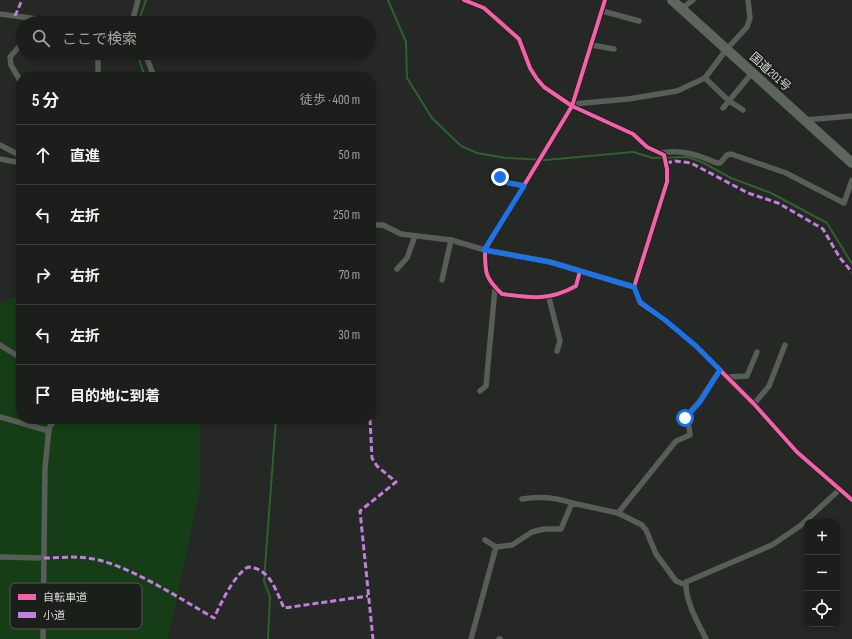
<!DOCTYPE html>
<html lang="ja">
<head>
<meta charset="utf-8">
<style>
	:root { --surface:#1c1e1c; --page:#292b29; --text:#f1f3f6; --muted:#a0a2a3; --line:#3a3c3b }
	body { margin:0; font-family:"Sofia Sans Condensed","Noto Sans JP",sans-serif; background:var(--page); color:var(--text) }
	.controls { position:absolute; right:12px; bottom:12px; display:grid; overflow:hidden; border-radius:8px; box-shadow:0 2px 6px #0003 }
	.controls button { width:36px; height:36px; display:grid; place-items:center; padding:0; border:0; border-bottom:1px solid var(--line); background:var(--surface); color:var(--text); font:20px sans-serif }
	.stop { position:absolute; width:12px; height:12px; margin:-9px; border:3px solid #1a73e8; border-radius:50%; background:#fff }
	.stop.end { background:#1a73e8; border-color:#fff; box-shadow:0 1px 4px #0008 }
	.list { margin:0; padding:0; list-style:none }
	h2 { display:flex; justify-content:space-between; align-items:center; height:52px; margin:0; padding:0 16px; font-size:17px }
	h2 small { font-size:13px; font-weight:400; color:var(--muted) }
	.list li { display:grid; grid-template-columns:26px 1fr auto; gap:12px; align-items:center; box-sizing:border-box; height:60px; padding:0 16px; border-top:1px solid var(--line) }
	.list b { display:block; font-size:15px; white-space:nowrap }
	.list em { font-size:13px; font-style:normal; color:var(--muted) }
	.icon { flex:none; width:22px; height:22px; fill:none; stroke:currentColor; stroke-width:2; stroke-linecap:round; stroke-linejoin:round }
	.map { position:relative; flex:none; width:852px; height:639px; overflow:hidden }
	.search { position:absolute; background:var(--surface); box-shadow:0 2px 6px #0003; left:16px; top:16px; width:360px; height:44px; display:flex; align-items:center; gap:10px; box-sizing:border-box; padding:0 14px; border-radius:22px; color:var(--muted); font-size:15px }
	.panel { position:absolute; background:var(--surface); box-shadow:0 2px 6px #0003; left:16px; top:72px; width:360px; height:352px; border-radius:16px }
	.map>svg:first-child { display:block }
	.green { fill:#153e17 }
	.lines { fill:none; stroke-linecap:round; stroke-linejoin:round }
	.stream { stroke:#306030; stroke-width:2 }
	.minor { stroke:#565e55; stroke-width:5.5 }
	.trunk { stroke:#5c665c; stroke-width:10 }
	.quiet { stroke:#c07fdc; stroke-width:3; stroke-dasharray:6 3; stroke-linecap:butt }
	.cycleway-casing { stroke:#1b1f1a; stroke-width:6 }
	.cycleway { stroke:#f560ab; stroke-width:4 }
	.route { stroke:#1a73e8; stroke-width:5 }
	.labels { text-anchor:middle; dominant-baseline:central; stroke-width:3.5; stroke-linejoin:round; paint-order:stroke }
	.street-label { font-size:12px; fill:#d8dbd7; stroke:#1b1f1a }
	.key { fill:#1b1f1a; stroke:#545753; stroke-width:1 }
	.key-label { font-size:11px; fill:#d8dbd7 }
</style>
</head>
<body>
<div class="map">
<svg width="852" height="639" viewBox="0 0 852 639">
	<rect width="100%" height="100%" fill="#252825"/>
	<!-- green -->
	<polygon class="green" points="21,294 21,419 200,419 200,489 168,639 0,639 0,303"/>
	<g class="lines">
		<!-- stream -->
		<g class="stream">
			<polyline points="388,0 406,42 407,78 432,118 461,146 477,153 506,158 546,160 633,152 653,158 687,157 702,162 731,178 771,193 827,223 852,264"/>
			<polyline points="138,23 146,0"/>
			<polyline points="137,53 145,77"/>
			<polyline points="268,639 270,597 264,581 276,419"/>
		</g>
		<!-- minor -->
		<g class="minor">
			<polyline points="464,0 484,8 519,39 530,68 537,79 544,87 572,106 633,134 647,147 664,155 667,169 667,182 634,287 640,303 665,320 696,346 754,404 797,452 852,500"/>
			<polyline points="681,9 693,0"/>
			<polyline points="602,11 639,21"/>
			<polyline points="0,14 67,23"/>
			<polyline points="132,23 138,0"/>
			<polyline points="591,45 614,49"/>
			<polyline points="145,53 154,77"/>
			<polyline points="98,77 98,53"/>
			<polyline points="705,78 729,101 743,110"/>
			<polyline points="21,82 11,65 10,57 23,42"/>
			<polyline points="573,104 628,99 677,91 705,78 726,50 747,27 750,18 748,0"/>
			<polyline points="723,108 752,73"/>
			<polyline points="804,120 852,116"/>
			<polyline points="0,145 21,156"/>
			<path d="M661 153C682 149 698 155 717 163H720L727 155 731 154 786 173 844 203 852 180"/>
			<polyline points="0,159 21,163"/>
			<polyline points="500,177 499,181 524,186"/>
			<polyline points="371,225 383,225 401,234 451,240 485,250 550,262 634,287"/>
			<polyline points="397,269 407,258 415,236"/>
			<path d="M580 271 576 286C549 301 531 298 502 294 485 278 485 273 485 250L572 106 605 0"/>
			<polyline points="442,280 451,240"/>
			<polyline points="549,298 560,341 557,351"/>
			<polyline points="0,345 21,358"/>
			<polyline points="728,377 747,376 757,352"/>
			<polyline points="480,391 486,386 495,288"/>
			<polyline points="754,404 769,386 785,345"/>
			<polyline points="0,417 49,431"/>
			<path d="M522 499C540 496 555 497 572 503"/>
			<polyline points="485,540 496,547 512,545 532,532 544,529 561,529 572,503 618,513"/>
			<polyline points="0,557 44,558"/>
			<polyline points="686,585 676,581 656,554 646,530 642,525 618,513 676,441 690,435 689,427 685,418 699,402 720,370"/>
			<polyline points="43,639 45,468 49,428 55,419"/>
			<polyline points="471,639 496,547"/>
			<polyline points="499,639 500,639"/>
			<path d="M706 639C698 623 685 601 686 582L772 545 800 526 839 490"/>
		</g>
		<!-- trunk -->
		<polyline class="trunk" points="672,0 852,163"/>
		<!-- quiet -->
		<g class="quiet">
			<polyline points="15,16 22,0"/>
			<polyline points="666,163 675,161 691,163 748,193 778,203 823,229 840,258 852,272"/>
			<polyline points="371,227 371,225"/>
			<polyline points="370,419 372,458 377,466 396,482 360,511 373,639"/>
			<path d="M44 558C58 558 73 556 87 558 123 561 182 600 214 618 221 603 234 575 248 567 270 568 276 591 284 608L368 596"/>
		</g>
		<!-- cycleway casing -->
		<g class="cycleway-casing">
			<g id="cycleway">
				<polyline points="464,0 484,8 519,39 530,68 537,79 544,87 572,106 633,134 647,147 664,155 667,169 667,182 634,287 640,303 665,320 696,346 754,404 797,452 852,500"/>
				<path d="M580 271 576 286C549 301 531 298 502 294 485 278 485 273 485 250L572 106 605 0"/>
			</g>
		</g>
		<!-- cycleway -->
		<use href="#cycleway" class="cycleway"/>
	</g>
	<g class="lines">
		<!-- route -->
		<polyline class="route" points="500,177 499,181 524,186 484,250 550,262 634,287 640,302 665,320 696,346 720,370 700,402 685,418"/>
	</g>
	<g class="labels">
		<!-- street labels -->
		<g class="street-label">
			<text transform="translate(770 72) rotate(42)">国道201号</text>
		</g>
	</g>
	<!-- legend -->
	<rect x="10" y="583" width="132" height="46" rx="6" class="key"/>
	<rect x="18" y="594" width="18" height="6" fill="#f560ab"/>
	<rect x="18" y="612" width="18" height="6" fill="#c07fdc"/>
	<g class="key-label">
		<text x="43" y="601">自転車道</text>
		<text x="43" y="619">小道</text>
	</g>
</svg>
<div class="controls">
<button>+</button>
<button>−</button>
<button><svg class="icon" aria-label="locate" viewBox="0 0 24 24"><circle cx="12" cy="12" r="6"/><path d="M12 2v4M12 18v4M2 12h4M18 12h4"/></svg></button>
</div>
<div class="stop" style="left:685px;top:418px"></div>
<div class="stop end" style="left:500px;top:177px"></div>
<div class="search"><svg class="icon" aria-label="search" viewBox="0 0 24 24"><circle cx="10" cy="10" r="6"/><path d="M15 15l6 6"/></svg>ここで検索</div>
<section class="panel">
<h2>5 分<small>徒歩 · 400 m</small></h2>
<ul class="list">
<li><svg class="icon" aria-label="ahead" viewBox="0 0 24 24"><path d="M12 20V5M6 11l6-6 6 6"/></svg><div><b>直進</b></div><em>50 m</em></li>
<li><svg class="icon" aria-label="left" viewBox="0 0 24 24"><path d="M17 20v-9H6M10 6l-5 5 5 5"/></svg><div><b>左折</b></div><em>250 m</em></li>
<li><svg class="icon" aria-label="right" viewBox="0 0 24 24"><path d="M7 20v-9h11M14 6l5 5-5 5"/></svg><div><b>右折</b></div><em>70 m</em></li>
<li><svg class="icon" aria-label="left" viewBox="0 0 24 24"><path d="M17 20v-9H6M10 6l-5 5 5 5"/></svg><div><b>左折</b></div><em>30 m</em></li>
<li><svg class="icon" aria-label="arrive" viewBox="0 0 24 24"><path d="M6 21V4h12l-3 4 3 4H6"/></svg><div><b>目的地に到着</b></div></li>
</ul>
</section>
</div>
</body>
</html>
